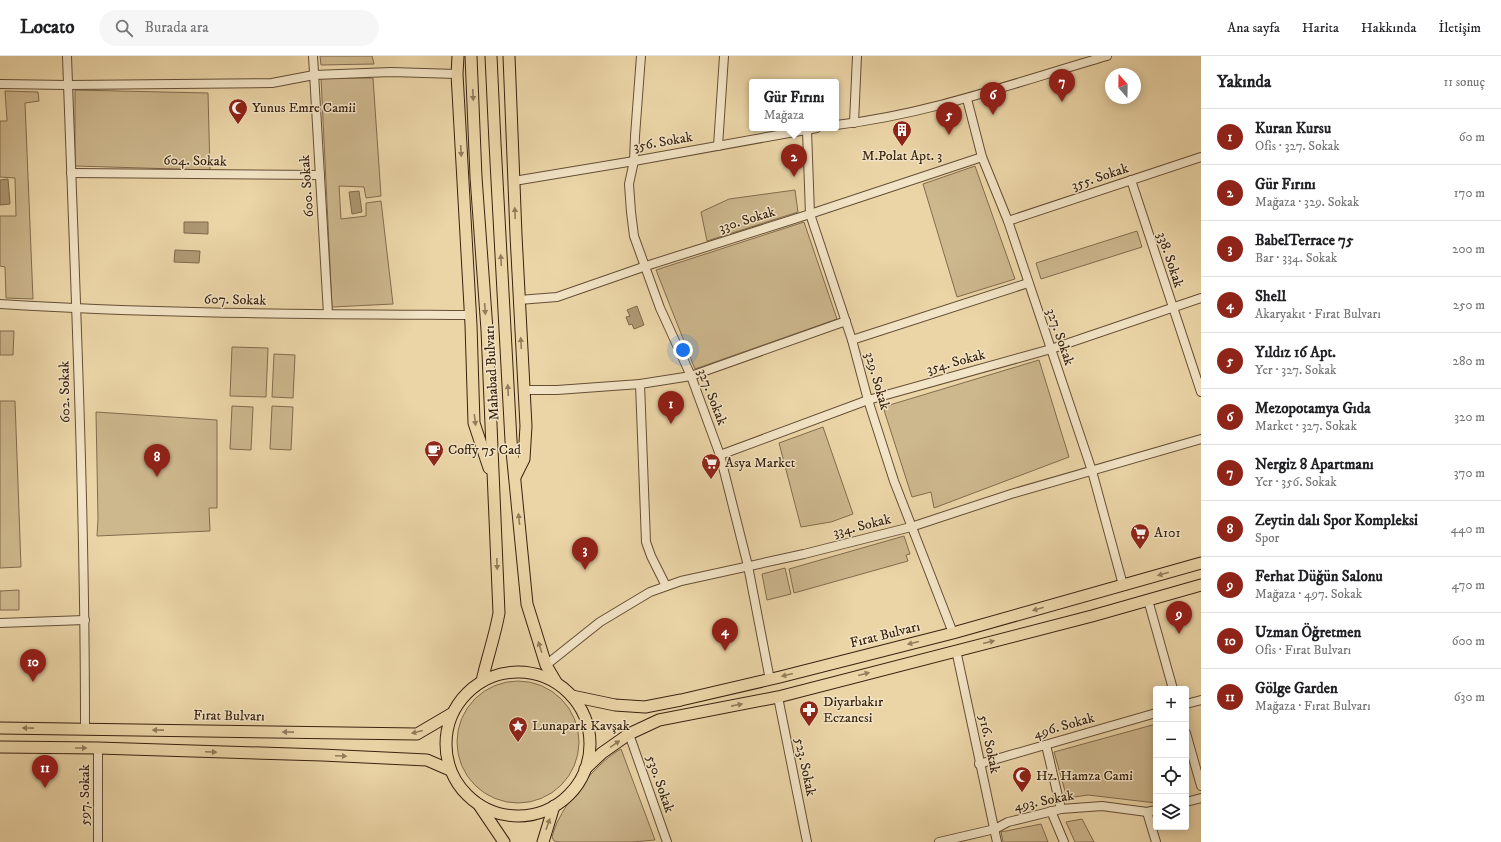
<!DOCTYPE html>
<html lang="tr">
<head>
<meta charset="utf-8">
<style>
	:root { --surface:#fff; --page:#f6f6f6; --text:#202124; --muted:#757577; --line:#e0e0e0; --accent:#8f2418 }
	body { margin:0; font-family:"IM FELL DW Pica",serif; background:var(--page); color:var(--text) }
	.controls { position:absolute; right:12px; bottom:12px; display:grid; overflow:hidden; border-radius:4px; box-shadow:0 2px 10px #0003 }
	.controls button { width:36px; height:36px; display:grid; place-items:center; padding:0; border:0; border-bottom:1px solid var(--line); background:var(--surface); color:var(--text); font:20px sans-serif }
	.compass { position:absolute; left:1105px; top:12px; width:36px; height:36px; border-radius:50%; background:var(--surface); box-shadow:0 2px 10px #0003; rotate:340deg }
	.you { position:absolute; left:683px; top:294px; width:14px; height:14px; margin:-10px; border:3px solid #fff; border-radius:50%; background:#1a73e8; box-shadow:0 0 0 6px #1a73e833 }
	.badge { display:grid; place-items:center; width:26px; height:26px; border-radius:50%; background:var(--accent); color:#fff; font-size:13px; font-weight:700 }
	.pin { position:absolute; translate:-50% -33px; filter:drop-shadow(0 1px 2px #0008) }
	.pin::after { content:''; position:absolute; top:21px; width:14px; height:12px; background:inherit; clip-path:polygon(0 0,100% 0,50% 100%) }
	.popup { position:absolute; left:749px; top:23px; width:90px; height:52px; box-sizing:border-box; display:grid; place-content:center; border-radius:4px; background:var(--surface); filter:drop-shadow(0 1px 3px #0005); font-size:13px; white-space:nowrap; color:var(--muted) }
	.popup b { font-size:15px; color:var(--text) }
	.popup::after { content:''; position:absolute; left:50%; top:100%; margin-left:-8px; border:8px solid transparent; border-top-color:var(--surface) }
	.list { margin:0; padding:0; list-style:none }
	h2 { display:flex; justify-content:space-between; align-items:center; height:52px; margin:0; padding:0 16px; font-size:17px }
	h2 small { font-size:13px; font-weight:400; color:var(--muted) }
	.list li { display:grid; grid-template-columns:26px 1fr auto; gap:12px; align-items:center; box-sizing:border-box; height:56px; padding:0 16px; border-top:1px solid var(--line) }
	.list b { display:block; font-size:15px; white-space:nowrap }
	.list p { margin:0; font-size:13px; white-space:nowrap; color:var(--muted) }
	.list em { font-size:13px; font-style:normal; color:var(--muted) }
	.icon { flex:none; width:22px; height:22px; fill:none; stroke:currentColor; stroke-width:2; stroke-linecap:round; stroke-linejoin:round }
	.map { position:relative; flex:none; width:1201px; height:786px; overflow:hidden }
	header { display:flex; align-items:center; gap:24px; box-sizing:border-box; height:56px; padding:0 20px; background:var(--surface); border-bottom:1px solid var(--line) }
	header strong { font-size:19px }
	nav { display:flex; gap:22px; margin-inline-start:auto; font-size:14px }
	.search { width:280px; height:36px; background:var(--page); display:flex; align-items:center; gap:10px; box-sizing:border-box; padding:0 14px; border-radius:22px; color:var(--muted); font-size:15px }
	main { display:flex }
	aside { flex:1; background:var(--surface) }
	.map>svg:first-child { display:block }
	.green { fill:#cdb78d; stroke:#826c4e }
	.water { fill:#ae9873; stroke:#7f694b }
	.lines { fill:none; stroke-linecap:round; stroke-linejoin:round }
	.minor-casing { stroke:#654f35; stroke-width:10 }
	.major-casing { stroke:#38220f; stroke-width:13 }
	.minor { stroke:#f2e4c6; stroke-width:8 }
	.major { stroke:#ebd5a7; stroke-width:11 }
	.oneway { fill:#927c5b }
	.labels { text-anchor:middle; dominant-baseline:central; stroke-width:3; stroke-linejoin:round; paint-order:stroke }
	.poi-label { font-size:14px; fill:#38220f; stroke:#f2e4c6; text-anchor:start }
	.street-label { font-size:14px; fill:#38220f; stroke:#f2e4c6 }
</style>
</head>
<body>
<header>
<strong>Locato</strong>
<div class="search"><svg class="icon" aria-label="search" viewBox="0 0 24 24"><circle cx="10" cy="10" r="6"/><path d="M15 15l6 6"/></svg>Burada ara</div>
<nav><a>Ana sayfa</a><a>Harita</a><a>Hakkında</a><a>İletişim</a></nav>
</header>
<main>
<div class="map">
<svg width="1201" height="786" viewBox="0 0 1201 786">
	<rect width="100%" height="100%" fill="#ebd5a7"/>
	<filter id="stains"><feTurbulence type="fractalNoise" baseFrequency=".005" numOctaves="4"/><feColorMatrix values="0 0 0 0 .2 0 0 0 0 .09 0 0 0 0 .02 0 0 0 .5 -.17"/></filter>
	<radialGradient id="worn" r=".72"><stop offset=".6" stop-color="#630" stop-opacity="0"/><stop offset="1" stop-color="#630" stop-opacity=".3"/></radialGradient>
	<!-- green -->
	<g class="green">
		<polygon points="320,0 372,0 374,8 321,9"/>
		<polygon points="321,22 373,22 381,140 366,142 364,131 339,130 341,163 366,160 366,147 381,145 393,248 332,251"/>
		<polygon points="75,34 208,37 210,114 75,110"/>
		<polygon points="5,35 38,36 39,45 25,47 33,243 6,242 5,211 0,210 0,160 16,160 15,122 0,121 0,65 7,65"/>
		<polygon points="975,110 1015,223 957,241 923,128"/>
		<polygon points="795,134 798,156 707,185 701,156 729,143"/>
		<polygon points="804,166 837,263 695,313 656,214"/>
		<polygon points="1137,175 1142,191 1041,223 1036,207"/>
		<polygon points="0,275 14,275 13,299 0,299"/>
		<polygon points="232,291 268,292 266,341 230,340"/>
		<polygon points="274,298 295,299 293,342 272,341"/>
		<polygon points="1039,304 1069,401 934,452 931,436 912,441 883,351"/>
		<polygon points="0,345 15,345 21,511 0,512"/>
		<polygon points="232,350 253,351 251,394 230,393"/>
		<polygon points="272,350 293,351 291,394 270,393"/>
		<polygon points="96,356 217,364 217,452 209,452 210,475 97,480 98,463"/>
		<polygon points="823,371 853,458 831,466 801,471 779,387"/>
		<polygon points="904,480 910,498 906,499 908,505 794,537 789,513"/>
		<polygon points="785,512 791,538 767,544 762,518"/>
		<polygon points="19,534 19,554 0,554 0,535"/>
		<circle cx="518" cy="686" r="61"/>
		<polygon points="1156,668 1156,747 1088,739 1067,742 1054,696"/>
		<path d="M621 693 655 784 632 786H559L554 785 552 781C554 775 556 767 560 761 571 739 600 704 621 693Z"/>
		<polygon points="1082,763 1094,786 1075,786 1066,766"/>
		<polygon points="1041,768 1048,786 1003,786 1001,776"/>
	</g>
	<!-- water -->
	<g class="water">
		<polygon points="8,123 10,148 0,149 0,124"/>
		<polygon points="359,135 362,156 352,158 349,136"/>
		<polygon points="184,166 208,166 208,178 184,177"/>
		<polygon points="175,194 200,195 199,207 174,206"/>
		<polygon points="637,250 644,269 634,273 632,268 629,269 626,261 630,260 627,254"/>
	</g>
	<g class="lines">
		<!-- minor casing -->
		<g class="minor-casing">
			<g id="minor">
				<path d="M67 0C75 224 85 448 85 672"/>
				<polyline points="313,0 328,258"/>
				<polyline points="641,0 635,80 634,105 629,128 631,156 634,180 660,252 691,320 720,399 748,510 770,624"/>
				<polyline points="0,28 68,29 272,27 314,19 391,16 457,18"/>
				<polyline points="967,43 982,101 1008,165 1092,415 1123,529"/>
				<polyline points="854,67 857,0"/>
				<path d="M836 69C930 58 1017 26 1107 0"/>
				<polyline points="807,74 810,158 852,284 868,344 894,425 953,577"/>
				<polyline points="718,90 724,0"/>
				<polyline points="71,117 320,119"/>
				<polyline points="1131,124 1201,336"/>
				<polyline points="514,125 634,105 817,72"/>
				<polyline points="1008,165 1201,101"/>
				<polyline points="519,244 557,241 646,210 810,158 982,101"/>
				<path d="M0 248C157 258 314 258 471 259"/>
				<polyline points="852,284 1028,227"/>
				<polyline points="640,328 646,486 651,500 666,530"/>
				<polyline points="524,334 557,334 640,328 691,320 846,265"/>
				<polyline points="720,399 868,344 1051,293 1201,242"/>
				<polyline points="1148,544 1173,633"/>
				<polyline points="0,567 85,564"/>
				<polyline points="956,594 997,786"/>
				<polyline points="546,609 600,566 650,536 681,525 804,498 911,471 1011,438 1201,383"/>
				<polyline points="778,641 807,786"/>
				<polyline points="1186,648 1201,644"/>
				<polyline points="1186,677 1201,730"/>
				<polyline points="629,678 667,786"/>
				<polyline points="1046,689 1061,753"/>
				<polyline points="979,708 1156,657"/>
				<polyline points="1186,746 1201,742"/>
				<polyline points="1051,755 1064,786"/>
				<polyline points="1147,756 1156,786"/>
				<polyline points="98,786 98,692"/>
				<polyline points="939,786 995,773 1008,766 1061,753 1102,750 1147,756 1156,754"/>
			</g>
		</g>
		<!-- major casing -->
		<g class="major-casing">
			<g id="major">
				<polyline points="458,0 457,18 471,269 474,367 489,412"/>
				<path d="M471 0 476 121 487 274 499 557C495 580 487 602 482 625"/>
				<polyline points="491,0 495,87 511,385 527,548 546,609 556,626"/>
				<polyline points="509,0 516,179 526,370 524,403 515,421"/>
				<circle cx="518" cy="688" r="72"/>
				<polyline points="572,640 615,649 645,651 681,644 780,621 953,577 1201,507"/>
				<polyline points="0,672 417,678 451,658"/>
				<polyline points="0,691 98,692 322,699 427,704 450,714"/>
				<polyline points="585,713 602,697 629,678 659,664 778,641 1092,560 1201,529"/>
				<polyline points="479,749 504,786"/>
				<polyline points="543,786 554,750"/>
			</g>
		</g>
		<!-- minor -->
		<use href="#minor" class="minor"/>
		<!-- major -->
		<use href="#major" class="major"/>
	</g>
	<!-- one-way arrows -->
	<defs><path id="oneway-solid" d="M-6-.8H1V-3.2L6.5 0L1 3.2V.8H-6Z"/></defs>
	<g class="oneway">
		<use href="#oneway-solid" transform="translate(473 39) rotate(88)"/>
		<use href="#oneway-solid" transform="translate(461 95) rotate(87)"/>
		<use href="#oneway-solid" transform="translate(515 157) rotate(-92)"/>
		<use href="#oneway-solid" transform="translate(501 204) rotate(-93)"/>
		<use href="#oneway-solid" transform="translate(485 253) rotate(86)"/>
		<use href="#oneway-solid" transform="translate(521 287) rotate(-93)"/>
		<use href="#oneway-solid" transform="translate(508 334) rotate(-93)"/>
		<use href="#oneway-solid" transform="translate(475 364) rotate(83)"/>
		<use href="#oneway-solid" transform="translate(519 463) rotate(-96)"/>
		<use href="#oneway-solid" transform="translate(497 508) rotate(88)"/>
		<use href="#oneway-solid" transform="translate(1163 518) rotate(164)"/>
		<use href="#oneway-solid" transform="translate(1038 553) rotate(164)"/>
		<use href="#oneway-solid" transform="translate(989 586) rotate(-14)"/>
		<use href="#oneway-solid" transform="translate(913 587) rotate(166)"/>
		<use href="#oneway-solid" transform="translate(540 591) rotate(-108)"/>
		<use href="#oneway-solid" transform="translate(864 618) rotate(-15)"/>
		<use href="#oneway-solid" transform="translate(787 619) rotate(166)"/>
		<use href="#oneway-solid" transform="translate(737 649) rotate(-11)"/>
		<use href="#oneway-solid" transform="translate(28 672) rotate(-179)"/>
		<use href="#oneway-solid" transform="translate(158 674) rotate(-179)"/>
		<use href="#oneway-solid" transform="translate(288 676) rotate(-179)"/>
		<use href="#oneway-solid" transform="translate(417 676) rotate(166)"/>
		<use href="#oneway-solid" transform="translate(615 688) rotate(-35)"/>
		<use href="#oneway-solid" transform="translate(81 692)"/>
		<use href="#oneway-solid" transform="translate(211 696) rotate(2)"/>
		<use href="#oneway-solid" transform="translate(341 700) rotate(3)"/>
		<use href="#oneway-solid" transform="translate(548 768) rotate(-71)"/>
	</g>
	<!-- icons -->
	<defs>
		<g id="mosque-pin" transform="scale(1)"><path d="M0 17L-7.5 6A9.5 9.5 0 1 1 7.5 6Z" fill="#8f2418" stroke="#f2e4c6"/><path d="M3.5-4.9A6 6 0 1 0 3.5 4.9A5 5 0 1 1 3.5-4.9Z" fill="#fff"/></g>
		<g id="building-pin" transform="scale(1)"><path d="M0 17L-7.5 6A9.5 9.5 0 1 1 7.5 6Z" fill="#8f2418" stroke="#f2e4c6"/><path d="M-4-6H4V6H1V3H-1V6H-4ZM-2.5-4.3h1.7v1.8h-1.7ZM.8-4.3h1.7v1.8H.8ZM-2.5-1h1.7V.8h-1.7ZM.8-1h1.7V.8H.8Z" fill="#fff"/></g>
		<g id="cafe-pin" transform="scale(1)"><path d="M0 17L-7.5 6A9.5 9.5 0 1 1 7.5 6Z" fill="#8f2418" stroke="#f2e4c6"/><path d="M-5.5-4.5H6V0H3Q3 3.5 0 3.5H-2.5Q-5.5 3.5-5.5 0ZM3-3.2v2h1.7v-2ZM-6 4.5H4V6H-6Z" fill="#fff"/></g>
		<g id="supermarket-pin" transform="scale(1)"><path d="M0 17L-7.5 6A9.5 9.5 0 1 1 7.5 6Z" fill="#8f2418" stroke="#f2e4c6"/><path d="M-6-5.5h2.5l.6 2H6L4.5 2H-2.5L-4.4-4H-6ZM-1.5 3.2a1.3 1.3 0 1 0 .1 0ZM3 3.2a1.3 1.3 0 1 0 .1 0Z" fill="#fff"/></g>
		<g id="pharmacy-pin" transform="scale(1)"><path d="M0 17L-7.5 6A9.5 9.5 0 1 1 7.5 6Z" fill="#8f2418" stroke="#f2e4c6"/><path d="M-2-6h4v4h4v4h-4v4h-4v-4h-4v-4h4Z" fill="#fff"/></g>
		<g id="sight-pin" transform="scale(1)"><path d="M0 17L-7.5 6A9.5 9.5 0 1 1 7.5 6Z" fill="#8f2418" stroke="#f2e4c6"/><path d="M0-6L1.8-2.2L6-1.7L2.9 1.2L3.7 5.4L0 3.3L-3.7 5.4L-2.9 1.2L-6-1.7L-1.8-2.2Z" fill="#fff"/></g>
	</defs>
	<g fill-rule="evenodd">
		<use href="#mosque-pin" x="238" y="52"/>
		<use href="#building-pin" x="902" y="74"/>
		<use href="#cafe-pin" x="434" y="394"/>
		<use href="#supermarket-pin" x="711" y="407"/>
		<use href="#supermarket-pin" x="1140" y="477"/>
		<use href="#pharmacy-pin" x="809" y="654"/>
		<use href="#sight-pin" x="518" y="670"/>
		<use href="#mosque-pin" x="1022" y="720"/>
	</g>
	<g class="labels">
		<!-- poi labels -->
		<g class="poi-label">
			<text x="252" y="52">Yunus Emre Camii</text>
			<text x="902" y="100" text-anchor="middle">M.Polat Apt. 3</text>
			<text x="448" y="394">Coffy 75 Cad</text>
			<text x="725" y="407">Asya Market</text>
			<text x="1154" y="477">A101</text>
			<text x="823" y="646">Diyarbakır<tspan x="823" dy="16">Eczanesi</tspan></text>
			<text x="532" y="670">Lunapark Kavşak</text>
			<text x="1036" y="720">Hz. Hamza Cami</text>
		</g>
		<!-- street labels -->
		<g class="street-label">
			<text transform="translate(663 86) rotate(-10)">356. Sokak</text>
			<text transform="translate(195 105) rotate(1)">604. Sokak</text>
			<text transform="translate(1100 121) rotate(-18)">355. Sokak</text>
			<text transform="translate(307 130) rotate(-94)">600. Sokak</text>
			<text transform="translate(747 164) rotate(-17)">330. Sokak</text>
			<text transform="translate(1170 204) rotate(72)">338. Sokak</text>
			<text transform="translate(235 244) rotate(1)">607. Sokak</text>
			<text transform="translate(1060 281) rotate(71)">327. Sokak</text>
			<text transform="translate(956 306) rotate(-15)">354. Sokak</text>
			<text transform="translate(492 317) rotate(-93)">Mahabad Bulvarı</text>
			<text transform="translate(877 325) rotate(74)">329. Sokak</text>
			<text transform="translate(65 336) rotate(-91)">602. Sokak</text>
			<text transform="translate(712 341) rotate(69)">327. Sokak</text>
			<text transform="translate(862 470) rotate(-14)">334. Sokak</text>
			<text transform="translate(885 579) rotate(-14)">Fırat Bulvarı</text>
			<text transform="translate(229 660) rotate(1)">Fırat Bulvarı</text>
			<text transform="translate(1064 670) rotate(-16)">496. Sokak</text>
			<text transform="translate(989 688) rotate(78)">516. Sokak</text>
			<text transform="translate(805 711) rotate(78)">523. Sokak</text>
			<text transform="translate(660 728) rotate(71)">530. Sokak</text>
			<text transform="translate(85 739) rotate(-90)">597. Sokak</text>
			<text transform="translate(1044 745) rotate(-11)">493. Sokak</text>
		</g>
	</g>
	<rect width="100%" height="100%" filter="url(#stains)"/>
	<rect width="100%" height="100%" fill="url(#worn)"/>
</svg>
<div class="controls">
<button>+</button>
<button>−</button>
<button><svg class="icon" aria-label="locate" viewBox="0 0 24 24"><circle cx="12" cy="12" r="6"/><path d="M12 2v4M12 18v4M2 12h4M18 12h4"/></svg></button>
<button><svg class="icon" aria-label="layers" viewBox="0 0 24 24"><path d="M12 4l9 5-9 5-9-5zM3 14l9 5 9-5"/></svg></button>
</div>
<svg class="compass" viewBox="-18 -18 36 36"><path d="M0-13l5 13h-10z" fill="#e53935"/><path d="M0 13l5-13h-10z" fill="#757577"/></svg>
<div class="you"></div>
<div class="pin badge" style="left:671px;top:368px">1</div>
<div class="pin badge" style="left:794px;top:121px">2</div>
<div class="popup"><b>Gür Fırını</b>Mağaza</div>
<div class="pin badge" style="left:585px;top:514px">3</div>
<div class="pin badge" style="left:725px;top:595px">4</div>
<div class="pin badge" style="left:949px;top:79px">5</div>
<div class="pin badge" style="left:993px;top:59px">6</div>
<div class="pin badge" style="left:1062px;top:46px">7</div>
<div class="pin badge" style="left:157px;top:421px">8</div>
<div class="pin badge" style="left:1179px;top:578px">9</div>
<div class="pin badge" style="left:33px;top:626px">10</div>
<div class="pin badge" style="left:45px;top:732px">11</div>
</div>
<aside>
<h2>Yakında<small>11 sonuç</small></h2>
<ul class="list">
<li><span class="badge">1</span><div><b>Kuran Kursu</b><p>Ofis · 327. Sokak</p></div><em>60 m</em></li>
<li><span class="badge">2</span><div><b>Gür Fırını</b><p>Mağaza · 329. Sokak</p></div><em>170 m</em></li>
<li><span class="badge">3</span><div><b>BabelTerrace 75</b><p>Bar · 334. Sokak</p></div><em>200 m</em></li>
<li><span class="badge">4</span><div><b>Shell</b><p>Akaryakıt · Fırat Bulvarı</p></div><em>250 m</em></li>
<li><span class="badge">5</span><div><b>Yıldız 16 Apt.</b><p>Yer · 327. Sokak</p></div><em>280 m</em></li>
<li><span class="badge">6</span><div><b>Mezopotamya Gıda</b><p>Market · 327. Sokak</p></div><em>320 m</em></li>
<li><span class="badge">7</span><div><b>Nergiz 8 Apartmanı</b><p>Yer · 356. Sokak</p></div><em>370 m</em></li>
<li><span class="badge">8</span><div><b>Zeytin dalı Spor Kompleksi</b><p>Spor</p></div><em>440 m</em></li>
<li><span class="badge">9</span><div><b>Ferhat Düğün Salonu</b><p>Mağaza · 497. Sokak</p></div><em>470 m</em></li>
<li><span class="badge">10</span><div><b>Uzman Öğretmen</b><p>Ofis · Fırat Bulvarı</p></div><em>600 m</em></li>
<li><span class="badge">11</span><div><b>Gölge Garden</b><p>Mağaza · Fırat Bulvarı</p></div><em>630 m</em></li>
</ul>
</aside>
</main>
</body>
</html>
